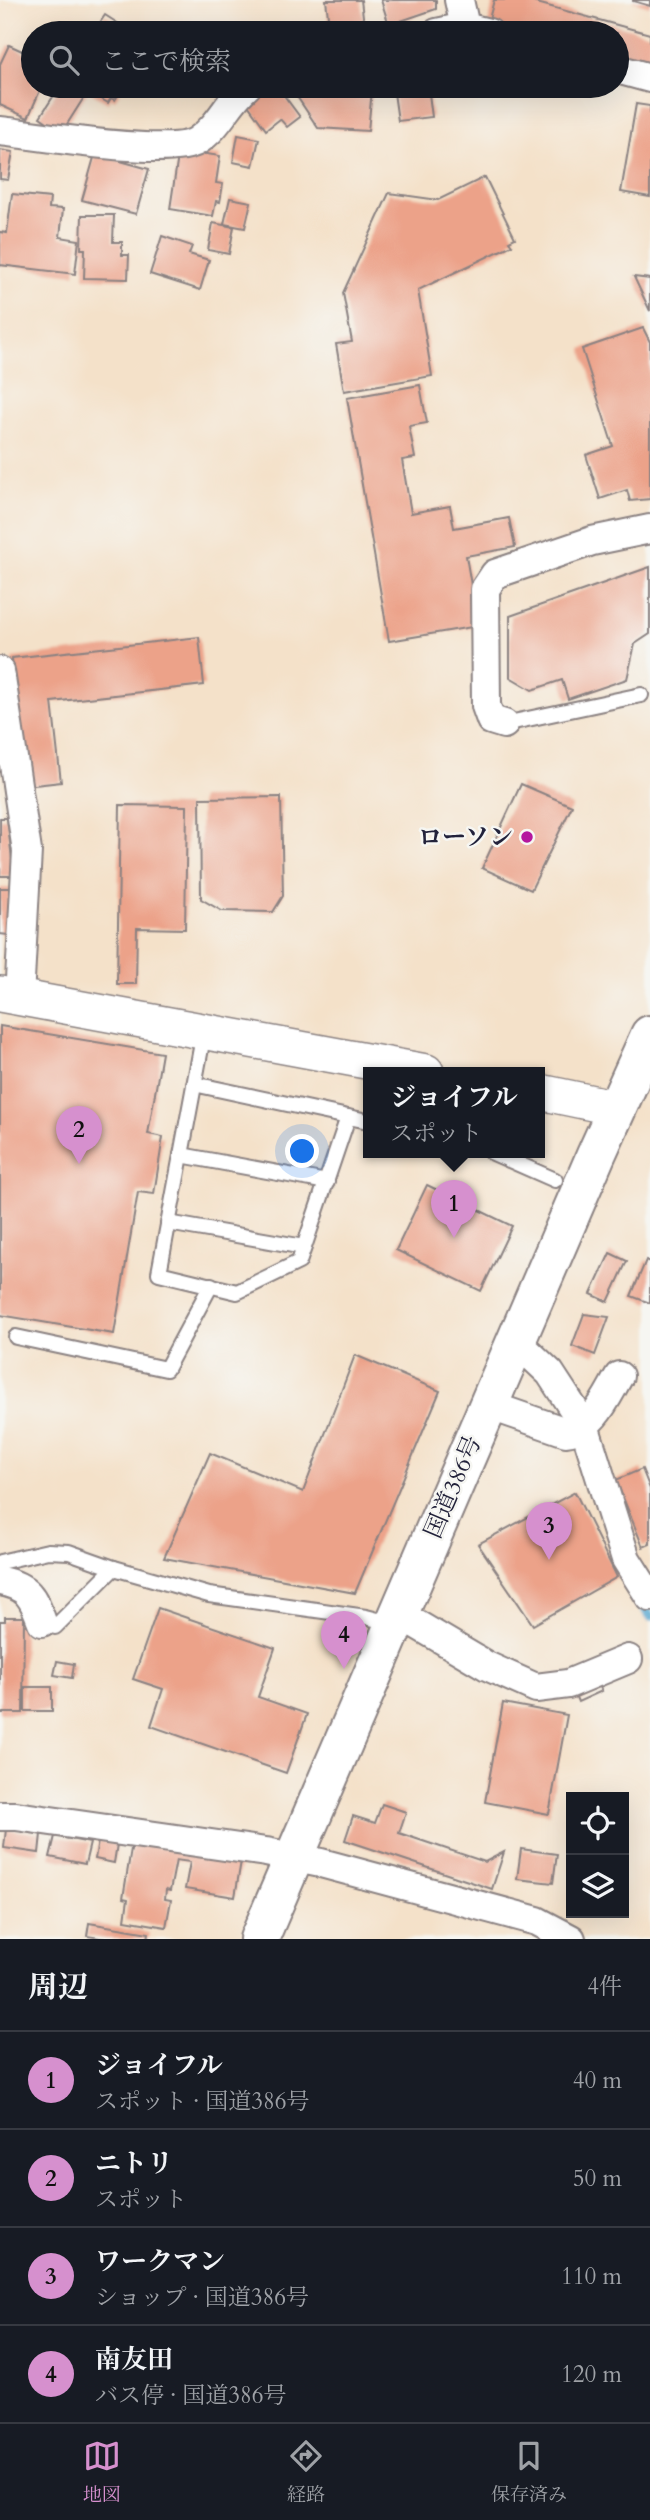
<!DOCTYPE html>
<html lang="ja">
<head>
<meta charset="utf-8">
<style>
	:root { --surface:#171b24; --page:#242831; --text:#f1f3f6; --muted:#9ea1a6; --line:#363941; --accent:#d690ce }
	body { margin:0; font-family:Cardo,"Noto Serif JP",serif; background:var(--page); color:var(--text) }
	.controls { position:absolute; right:21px; bottom:21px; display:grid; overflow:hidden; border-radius:0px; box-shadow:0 7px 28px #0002 }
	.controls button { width:63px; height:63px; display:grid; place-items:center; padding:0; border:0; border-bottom:2px solid var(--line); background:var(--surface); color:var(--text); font:35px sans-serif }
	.you { position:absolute; left:303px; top:1152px; width:24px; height:24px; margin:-18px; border:5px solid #fff; border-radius:50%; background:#1a73e8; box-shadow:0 0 0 10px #1a73e833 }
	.badge { display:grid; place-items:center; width:46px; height:46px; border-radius:50%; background:var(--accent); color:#111; font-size:23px; font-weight:700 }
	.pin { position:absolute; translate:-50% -58px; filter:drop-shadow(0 2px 4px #0008) }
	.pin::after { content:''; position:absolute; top:37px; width:24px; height:21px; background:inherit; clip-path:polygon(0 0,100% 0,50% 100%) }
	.popup { position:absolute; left:363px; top:1067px; width:182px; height:91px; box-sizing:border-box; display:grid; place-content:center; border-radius:0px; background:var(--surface); filter:drop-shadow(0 2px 5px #0005); font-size:23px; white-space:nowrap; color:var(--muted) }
	.popup b { font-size:26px; color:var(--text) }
	.popup::after { content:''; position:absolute; left:50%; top:100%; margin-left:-14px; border:14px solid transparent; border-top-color:var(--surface) }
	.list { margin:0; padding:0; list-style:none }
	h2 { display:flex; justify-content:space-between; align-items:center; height:91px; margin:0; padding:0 28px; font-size:30px }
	h2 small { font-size:23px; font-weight:400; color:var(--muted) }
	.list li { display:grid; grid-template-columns:46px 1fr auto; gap:21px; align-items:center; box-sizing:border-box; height:98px; padding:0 28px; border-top:2px solid var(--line) }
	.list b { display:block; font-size:26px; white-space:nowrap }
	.list p { margin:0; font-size:23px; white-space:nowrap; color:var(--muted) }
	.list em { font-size:23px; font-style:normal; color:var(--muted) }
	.icon { flex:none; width:38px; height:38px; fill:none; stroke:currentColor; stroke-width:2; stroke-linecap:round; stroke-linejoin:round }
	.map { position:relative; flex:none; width:650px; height:1939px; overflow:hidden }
	.search { position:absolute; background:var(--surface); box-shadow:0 7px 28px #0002; left:21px; right:21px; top:21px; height:77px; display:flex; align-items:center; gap:18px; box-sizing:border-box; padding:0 24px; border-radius:38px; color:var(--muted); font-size:26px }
	.sheet { height:483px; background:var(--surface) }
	nav { display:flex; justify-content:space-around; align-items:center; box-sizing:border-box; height:98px; border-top:2px solid var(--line); background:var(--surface); font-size:19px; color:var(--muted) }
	nav a { display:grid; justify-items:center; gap:4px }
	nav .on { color:var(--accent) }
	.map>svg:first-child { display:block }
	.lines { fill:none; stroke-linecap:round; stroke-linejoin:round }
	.stream { stroke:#54a6cf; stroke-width:9 }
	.building { fill:#eca289 }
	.service-casing { stroke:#8b8282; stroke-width:18 }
	.minor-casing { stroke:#8b8282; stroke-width:32 }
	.tertiary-casing { stroke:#8b8282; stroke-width:38 }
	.trunk-casing { stroke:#8b8282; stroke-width:42 }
	.service { stroke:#fff; stroke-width:14 }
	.minor { stroke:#fff; stroke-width:28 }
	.tertiary { stroke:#fff; stroke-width:35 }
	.trunk { stroke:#fff; stroke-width:38 }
	.poi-dot { fill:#b5179e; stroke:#f6f6f2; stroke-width:2.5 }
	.labels { text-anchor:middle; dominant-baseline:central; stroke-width:5; stroke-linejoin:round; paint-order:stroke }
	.poi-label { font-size:24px; font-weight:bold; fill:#22223b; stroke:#f6f6f2; text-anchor:end }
	.street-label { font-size:24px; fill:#22223b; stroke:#f6f6f2 }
</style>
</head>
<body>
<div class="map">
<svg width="650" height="1939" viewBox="0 0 650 1939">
	<rect width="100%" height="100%" fill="#f6f6f2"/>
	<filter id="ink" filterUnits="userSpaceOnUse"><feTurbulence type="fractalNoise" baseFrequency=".0143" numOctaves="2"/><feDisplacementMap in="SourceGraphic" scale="14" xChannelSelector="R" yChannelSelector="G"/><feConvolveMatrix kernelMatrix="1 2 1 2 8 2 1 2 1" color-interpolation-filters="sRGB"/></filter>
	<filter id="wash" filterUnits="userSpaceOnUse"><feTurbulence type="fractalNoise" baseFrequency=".00686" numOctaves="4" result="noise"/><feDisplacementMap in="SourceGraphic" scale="28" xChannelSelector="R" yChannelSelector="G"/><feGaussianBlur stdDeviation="1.57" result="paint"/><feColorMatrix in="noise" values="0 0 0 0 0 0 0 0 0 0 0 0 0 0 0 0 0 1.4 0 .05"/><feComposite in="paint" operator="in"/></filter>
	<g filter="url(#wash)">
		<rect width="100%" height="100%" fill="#f4e1c9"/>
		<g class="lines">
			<!-- stream -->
			<polyline class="stream" points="639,1600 650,1617"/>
		</g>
		<g id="blocks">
			<!-- building -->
			<g class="building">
				<polygon points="326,0 361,0 365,33 330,33"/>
				<polygon points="381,0 436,0 436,9 389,25"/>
				<polygon points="494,0 526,0 650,34 650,63 617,55 617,33 529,33 488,23"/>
				<polygon points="633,0 650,0 650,6 633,1"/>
				<polygon points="105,15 133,33 93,33"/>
				<polygon points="9,45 33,56 33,86 42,86 28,118 0,105 0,64"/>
				<polygon points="60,86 124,86 115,100 111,98 108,103 88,91 62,132 40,117"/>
				<polygon points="268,86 277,86 300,117 287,127 280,119 266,130 246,102"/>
				<polygon points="290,86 372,89 368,131 318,128"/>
				<polygon points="393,86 428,86 432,117 398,121"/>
				<polygon points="636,104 650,106 650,197 621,192"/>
				<polygon points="238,135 259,139 253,166 233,162"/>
				<polygon points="0,150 13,152 8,180 0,179"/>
				<polygon points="187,151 220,156 216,183 223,184 220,202 216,201 213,216 170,209 178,156"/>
				<polygon points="95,154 149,169 136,214 82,200"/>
				<polygon points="485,177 515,238 509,241 512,245 418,290 432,376 344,391 336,344 352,342 343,293 389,193 438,200"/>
				<polygon points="12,194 50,198 49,208 63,209 60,237 79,240 75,274 0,265 0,232 7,233"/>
				<polygon points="230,198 251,202 245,228 224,224"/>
				<polygon points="82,215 114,215 113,242 122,242 122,255 129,255 128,279 84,278 85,249 81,249"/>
				<polygon points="213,223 234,227 229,254 208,250"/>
				<polygon points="162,236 192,246 189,254 209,260 200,290 150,274"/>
				<polygon points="634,277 650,279 650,311"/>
				<polygon points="643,328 650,342 650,499 630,501 627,490 600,499 586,455 613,446 582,349"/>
				<polygon points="420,385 427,423 409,426 415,458 402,460 411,513 450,506 454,528 509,518 515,547 466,556 478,626 389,641 347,398"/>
				<polygon points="650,567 650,634 635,644 627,679 568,699 562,680 532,690 510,677 510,616"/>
				<polygon points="199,637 204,685 52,702 61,782 26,786 12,658"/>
				<polygon points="521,784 572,806 531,890 482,868"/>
				<polygon points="281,797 283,896 273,912 222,911 201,899 200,798"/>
				<polygon points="120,805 187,806 185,929 137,928 136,984 117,984"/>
				<polygon points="0,818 7,818 14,876 0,876"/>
				<polygon points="0,888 11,888 8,935 0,934"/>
				<polygon points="0,1026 162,1053 148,1134 163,1137 154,1194 138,1192 114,1334 0,1315"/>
				<polygon points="427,1185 512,1226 481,1291 396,1250"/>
				<polygon points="610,1253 627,1261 608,1302 591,1294"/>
				<polygon points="646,1260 650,1262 650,1303 631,1296"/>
				<polygon points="584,1314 609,1317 595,1355 572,1346"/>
				<polygon points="355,1355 440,1391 355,1593 164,1558 210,1453 303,1492"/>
				<polygon points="642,1469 650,1489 650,1544 643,1547 616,1480"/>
				<polygon points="575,1492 617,1577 533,1625 478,1544"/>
				<polygon points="158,1608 275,1648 258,1697 307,1714 286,1773 151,1726 163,1689 133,1679"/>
				<polygon points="5,1617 24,1617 23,1713 0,1713 0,1621 5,1621"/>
				<polygon points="57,1661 74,1664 72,1678 54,1675"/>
				<polygon points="599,1685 602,1691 578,1702 575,1695"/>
				<rect x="25" y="1687" width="27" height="24"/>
				<polygon points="503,1703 567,1715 549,1814 485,1802"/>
				<polygon points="382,1804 406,1812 399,1833 485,1862 504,1852 492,1889 345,1840 353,1816 375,1823"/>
				<polygon points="6,1829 41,1834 39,1853 4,1848"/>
				<polygon points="55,1836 90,1843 85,1864 50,1857"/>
				<polygon points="98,1841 117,1844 114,1863 95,1859"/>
				<polygon points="132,1843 241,1861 235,1897 185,1889 190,1862 176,1860 170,1891 166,1890 165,1899 171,1900 166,1927 125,1920 128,1899 123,1898"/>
				<polygon points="521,1849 557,1854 553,1883 517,1879"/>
				<polygon points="89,1923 149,1933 148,1939 106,1939 87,1936"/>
			</g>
		</g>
	</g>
	<g filter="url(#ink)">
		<use href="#blocks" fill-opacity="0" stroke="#8b8282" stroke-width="2"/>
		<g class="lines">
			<!-- service casing -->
			<g class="service-casing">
				<g id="service">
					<polyline points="504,724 641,695"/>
					<polyline points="194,1084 348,1117 299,1262 237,1292 159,1273 204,1032"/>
					<polyline points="348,1117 368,1121"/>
					<polyline points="491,1152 555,1180"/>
					<polyline points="181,1155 327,1182"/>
					<polyline points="168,1223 304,1247"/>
					<polyline points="16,1337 166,1369 211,1285"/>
					<polyline points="0,1562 48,1551 69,1552 114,1568"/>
					<polyline points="55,1627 114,1568 209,1595 366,1617 394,1624"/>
				</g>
			</g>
			<!-- minor casing -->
			<g class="minor-casing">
				<g id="minor">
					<polyline points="459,0 465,27 489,33"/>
					<polyline points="437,33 465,27"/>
					<polyline points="617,69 650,78"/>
					<path d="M0 131C37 135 170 158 197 141 220 126 227 103 247 86"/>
					<polyline points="0,671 27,851 19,998"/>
					<polyline points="504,724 491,720 486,706 485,589 495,574 592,541 650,529"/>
					<polyline points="516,1341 550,1373 584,1425 626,1559 650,1597"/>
					<path d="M488 1405 566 1432C594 1428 606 1398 619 1376"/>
					<path d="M0 1581C28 1586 33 1597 42 1622"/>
					<polyline points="399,1614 487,1666 536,1688 568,1684 628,1659"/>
					<polyline points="0,1816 16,1816 266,1852 321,1863 537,1921 571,1939"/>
				</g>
			</g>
			<!-- tertiary casing -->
			<g class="tertiary-casing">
				<g id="tertiary">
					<polyline points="0,994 426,1072"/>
					<polyline points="540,1092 617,1108"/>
				</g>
			</g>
			<!-- trunk casing -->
			<g class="trunk-casing">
				<polyline id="trunk" points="259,1939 596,1155 650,1035"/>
			</g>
			<!-- service -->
			<use href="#service" class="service"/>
			<!-- minor -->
			<use href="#minor" class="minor"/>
			<!-- tertiary -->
			<use href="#tertiary" class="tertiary"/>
			<!-- trunk -->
			<use href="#trunk" class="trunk"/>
		</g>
	</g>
	<!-- markers -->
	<circle class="poi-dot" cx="527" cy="837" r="7"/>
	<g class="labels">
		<!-- poi labels -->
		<g class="poi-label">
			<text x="513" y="837">ローソン</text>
		</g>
		<!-- street labels -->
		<g class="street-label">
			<text transform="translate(453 1487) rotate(-67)">国道386号</text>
		</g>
	</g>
</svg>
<div class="controls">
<button><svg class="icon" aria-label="locate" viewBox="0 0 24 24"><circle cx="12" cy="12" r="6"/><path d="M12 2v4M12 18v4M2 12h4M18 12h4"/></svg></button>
<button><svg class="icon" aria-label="layers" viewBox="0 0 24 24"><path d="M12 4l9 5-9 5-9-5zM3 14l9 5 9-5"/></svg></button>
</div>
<div class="you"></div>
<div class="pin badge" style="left:454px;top:1238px">1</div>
<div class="popup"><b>ジョイフル</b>スポット</div>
<div class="pin badge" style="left:79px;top:1164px">2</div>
<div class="pin badge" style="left:549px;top:1560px">3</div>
<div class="pin badge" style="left:344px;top:1669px">4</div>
<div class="search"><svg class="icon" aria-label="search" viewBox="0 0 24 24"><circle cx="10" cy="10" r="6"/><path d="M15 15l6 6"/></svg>ここで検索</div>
</div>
<section class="sheet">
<h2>周辺<small>4件</small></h2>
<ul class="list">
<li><span class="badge">1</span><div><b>ジョイフル</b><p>スポット · 国道386号</p></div><em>40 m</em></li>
<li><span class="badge">2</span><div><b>ニトリ</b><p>スポット</p></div><em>50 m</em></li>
<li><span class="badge">3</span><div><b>ワークマン</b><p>ショップ · 国道386号</p></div><em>110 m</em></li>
<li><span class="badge">4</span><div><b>南友田</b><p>バス停 · 国道386号</p></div><em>120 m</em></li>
</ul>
</section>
<nav>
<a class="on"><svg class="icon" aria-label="map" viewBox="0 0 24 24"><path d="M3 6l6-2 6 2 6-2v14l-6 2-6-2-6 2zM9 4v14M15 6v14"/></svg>地図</a>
<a><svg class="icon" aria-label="directions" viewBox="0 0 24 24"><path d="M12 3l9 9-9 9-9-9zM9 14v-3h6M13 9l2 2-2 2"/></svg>経路</a>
<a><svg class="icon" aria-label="saved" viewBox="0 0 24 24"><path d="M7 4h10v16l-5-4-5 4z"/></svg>保存済み</a>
</nav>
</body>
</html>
